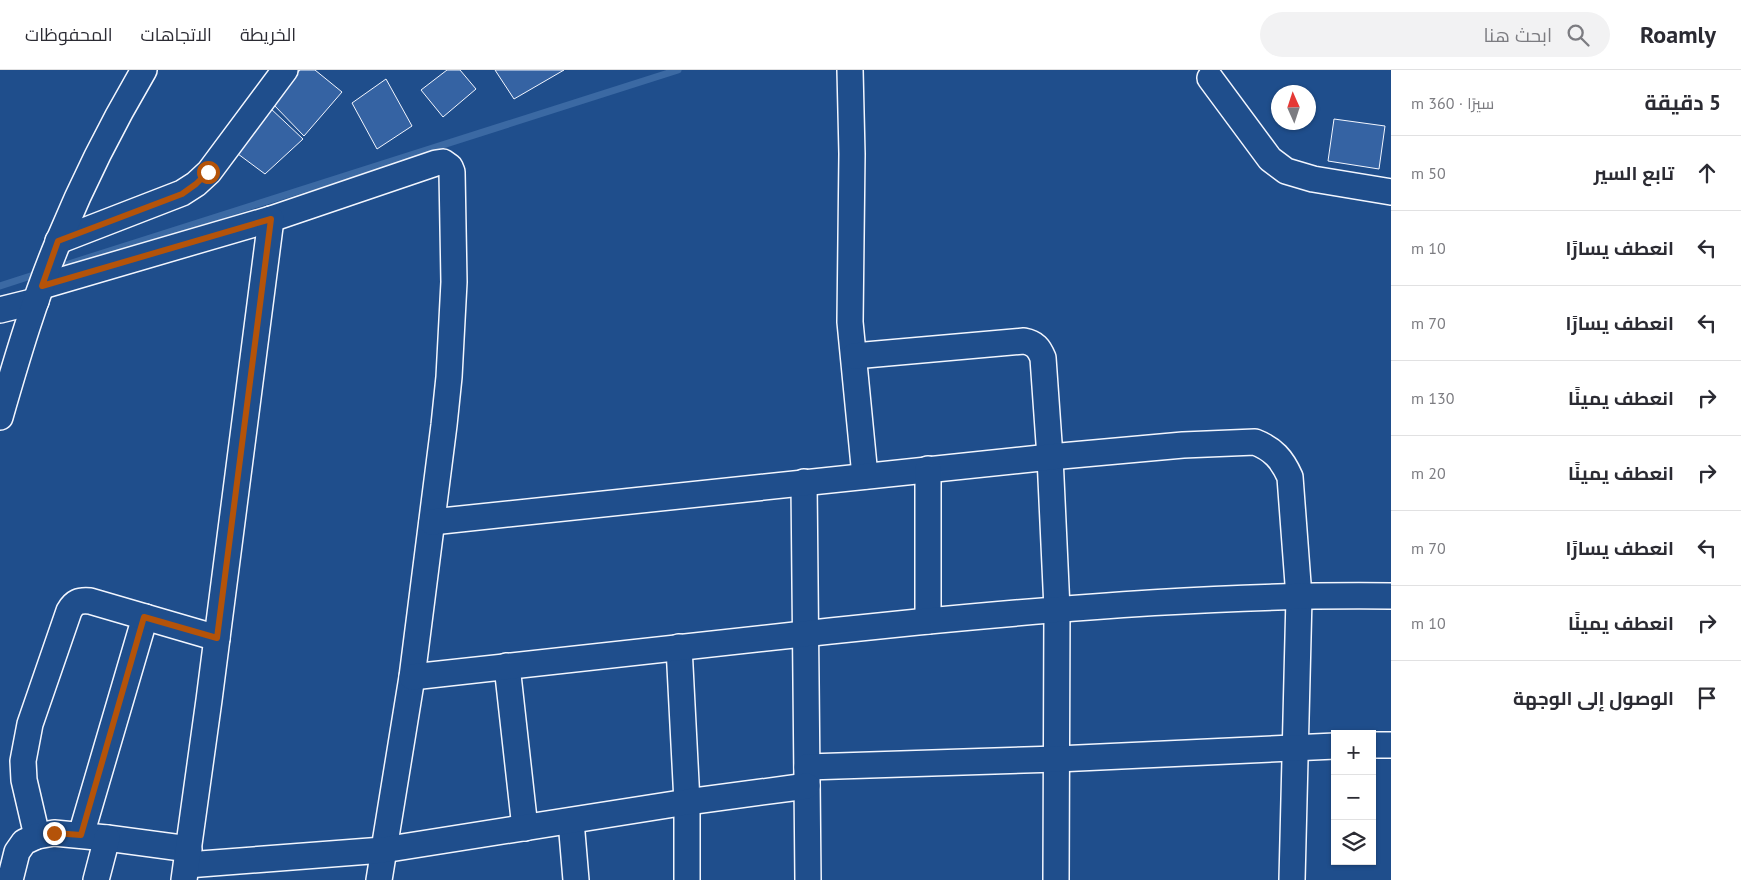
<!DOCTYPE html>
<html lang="ar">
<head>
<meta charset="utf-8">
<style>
	:root { --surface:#fff; --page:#f2f2f3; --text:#2b2b33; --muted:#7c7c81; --line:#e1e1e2 }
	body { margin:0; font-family:"PT Sans",Cairo,sans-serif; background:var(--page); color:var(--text); direction:rtl }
	.controls { position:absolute; right:15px; bottom:15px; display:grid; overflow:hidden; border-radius:0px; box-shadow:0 1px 4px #0004 }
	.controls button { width:45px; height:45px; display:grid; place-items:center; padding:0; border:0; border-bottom:1px solid var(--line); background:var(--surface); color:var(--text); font:25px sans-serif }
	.compass { position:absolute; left:1271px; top:15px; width:45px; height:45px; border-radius:50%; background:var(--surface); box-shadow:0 1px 4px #0004; rotate:357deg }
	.stop { position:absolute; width:15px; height:15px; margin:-11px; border:4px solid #b45309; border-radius:50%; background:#fff }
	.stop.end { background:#b45309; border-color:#fff; box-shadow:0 1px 5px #0008 }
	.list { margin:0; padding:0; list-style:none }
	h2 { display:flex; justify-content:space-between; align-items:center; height:65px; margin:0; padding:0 20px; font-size:21px }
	h2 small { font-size:16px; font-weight:400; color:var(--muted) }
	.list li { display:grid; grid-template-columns:32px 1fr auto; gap:15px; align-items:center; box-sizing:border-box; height:75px; padding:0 20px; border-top:1px solid var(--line) }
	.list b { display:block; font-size:19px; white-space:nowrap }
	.list em { font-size:16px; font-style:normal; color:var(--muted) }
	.icon { flex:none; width:28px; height:28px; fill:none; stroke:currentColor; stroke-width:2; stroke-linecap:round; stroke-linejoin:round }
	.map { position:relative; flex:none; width:1391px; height:810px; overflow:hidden; direction:ltr }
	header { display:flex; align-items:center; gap:30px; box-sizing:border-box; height:70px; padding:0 25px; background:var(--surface); border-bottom:1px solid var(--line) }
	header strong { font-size:24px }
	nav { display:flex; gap:28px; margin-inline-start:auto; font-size:18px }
	.search { width:350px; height:45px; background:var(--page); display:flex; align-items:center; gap:12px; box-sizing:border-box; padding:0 18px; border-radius:28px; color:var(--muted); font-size:19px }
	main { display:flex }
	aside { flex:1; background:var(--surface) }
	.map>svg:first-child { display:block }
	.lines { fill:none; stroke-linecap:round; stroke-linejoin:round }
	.stream { stroke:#3b69a3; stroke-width:7 }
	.building { fill:#3563a3; stroke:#f2f6ff }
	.minor-casing { stroke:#f2f6ff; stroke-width:28 }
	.minor { stroke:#1f4e8c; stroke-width:25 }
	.route { stroke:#b45309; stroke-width:6 }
</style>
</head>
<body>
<header>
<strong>Roamly</strong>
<div class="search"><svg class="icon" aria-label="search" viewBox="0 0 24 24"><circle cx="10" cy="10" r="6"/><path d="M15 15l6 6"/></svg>ابحث هنا</div>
<nav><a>الخريطة</a><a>الاتجاهات</a><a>المحفوظات</a></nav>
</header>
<main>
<aside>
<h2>5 دقيقة<small>سيرًا · 360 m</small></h2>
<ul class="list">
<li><svg class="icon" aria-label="ahead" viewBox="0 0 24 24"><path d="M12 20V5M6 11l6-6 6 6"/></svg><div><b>تابع السير</b></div><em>50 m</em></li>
<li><svg class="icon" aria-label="left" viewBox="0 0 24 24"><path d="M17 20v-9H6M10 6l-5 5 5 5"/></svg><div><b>انعطف يسارًا</b></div><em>10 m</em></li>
<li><svg class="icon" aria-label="left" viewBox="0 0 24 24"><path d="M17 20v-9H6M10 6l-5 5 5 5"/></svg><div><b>انعطف يسارًا</b></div><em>70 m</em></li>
<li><svg class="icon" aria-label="right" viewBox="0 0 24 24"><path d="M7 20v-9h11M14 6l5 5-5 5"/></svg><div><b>انعطف يمينًا</b></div><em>130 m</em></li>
<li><svg class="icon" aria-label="right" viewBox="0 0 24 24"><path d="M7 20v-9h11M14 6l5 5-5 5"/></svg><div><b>انعطف يمينًا</b></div><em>20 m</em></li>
<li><svg class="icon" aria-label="left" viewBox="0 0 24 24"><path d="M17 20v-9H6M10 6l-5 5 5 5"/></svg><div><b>انعطف يسارًا</b></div><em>70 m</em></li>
<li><svg class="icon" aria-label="right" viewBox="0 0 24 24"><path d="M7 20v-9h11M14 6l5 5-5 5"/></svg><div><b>انعطف يمينًا</b></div><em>10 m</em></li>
<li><svg class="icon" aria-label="arrive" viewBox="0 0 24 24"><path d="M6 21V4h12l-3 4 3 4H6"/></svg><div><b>الوصول إلى الوجهة</b></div></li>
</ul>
</aside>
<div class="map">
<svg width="1391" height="810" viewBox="0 0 1391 810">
	<rect width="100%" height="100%" fill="#1f4e8c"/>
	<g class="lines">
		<!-- stream -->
		<g class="stream">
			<polyline points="53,199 678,0"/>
			<polyline points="0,216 40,203"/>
		</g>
	</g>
	<!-- building -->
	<g class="building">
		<polygon points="300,0 315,0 342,22 304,66 272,33"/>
		<polygon points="447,0 460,0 476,19 443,47 421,20"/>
		<polygon points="495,0 564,0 514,29"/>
		<polygon points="386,9 412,56 377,79 352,33"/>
		<polygon points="269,37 303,69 265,104 234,81"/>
		<polygon points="1334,49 1385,56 1379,99 1328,91"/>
	</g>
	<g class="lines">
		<!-- minor casing -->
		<g class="minor-casing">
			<g id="minor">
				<polyline points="850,0 852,84 850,252 865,406"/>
				<polyline points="1210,8 1270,89 1286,101 1313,109 1391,122"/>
				<polyline points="58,171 182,123 196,114 209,102 285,0"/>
				<polyline points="42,216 271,149 436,93 443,92 450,97 452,102 454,212 449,307 444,355 412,607 379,810"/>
				<polyline points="0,240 36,231"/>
				<path d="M854 286 1024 271C1035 273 1039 278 1043 288L1050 387 1057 539 1056 810"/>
				<path d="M0 347C17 288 35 227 59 170 83 112 112 54 144 0"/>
				<polyline points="804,412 808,810"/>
				<path d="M432 452 1050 387 1183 375 1255 372C1273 379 1282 389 1290 407L1299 527 1292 810"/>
				<polyline points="928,551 928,399"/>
				<polyline points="679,577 687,732 687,810"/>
				<polyline points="507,596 525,758"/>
				<path d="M412 607C580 588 749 569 918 552 1075 537 1233 524 1391 526"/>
				<polyline points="1372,675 1391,675"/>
				<polyline points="807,697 1057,689 1335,676"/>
				<polyline points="571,751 576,810"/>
				<polyline points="81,765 145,547"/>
				<path d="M37 766 24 710 23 691 30 654 69 541C74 532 79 530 90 531L217 568"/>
				<polyline points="187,795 383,780 687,732 807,716"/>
				<polyline points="10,810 17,782 24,772 37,766 54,763 107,768 189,779"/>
				<polyline points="96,810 107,768"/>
				<polyline points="184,810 209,630 271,149"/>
			</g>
		</g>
		<!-- minor -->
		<use href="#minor" class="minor"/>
	</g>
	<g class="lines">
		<!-- route -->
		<polyline class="route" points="54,763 81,765 144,547 217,568 271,149 42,216 58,171 182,124 196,114 208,102"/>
	</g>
</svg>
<div class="controls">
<button>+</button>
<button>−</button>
<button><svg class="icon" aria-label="layers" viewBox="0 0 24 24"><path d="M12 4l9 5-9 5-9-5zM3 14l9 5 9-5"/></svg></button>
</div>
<svg class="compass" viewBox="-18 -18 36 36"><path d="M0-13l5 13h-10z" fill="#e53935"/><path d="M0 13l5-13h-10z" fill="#7c7c81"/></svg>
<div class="stop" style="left:208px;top:102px"></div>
<div class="stop end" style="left:54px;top:763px"></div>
</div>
</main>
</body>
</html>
